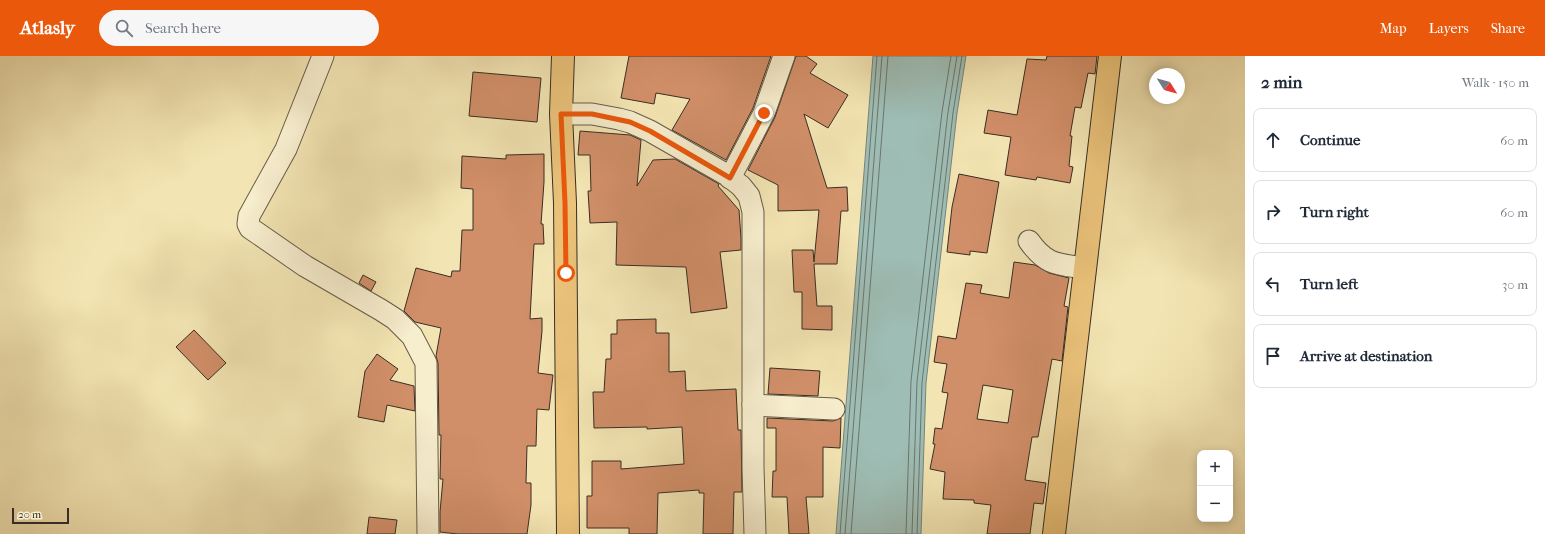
<!DOCTYPE html>
<html lang="en">
<head>
<meta charset="utf-8">
<style>
	:root { --surface:#fff; --page:#f6f6f7; --text:#1f2937; --muted:#747a83; --line:#e0e1e3; --accent:#ea580c }
	body { margin:0; font-family:"IM FELL French Canon",serif; background:var(--page); color:var(--text) }
	.controls { position:absolute; right:12px; bottom:12px; display:grid; overflow:hidden; border-radius:8px; box-shadow:0 2px 10px #0003 }
	.controls button { width:36px; height:36px; display:grid; place-items:center; padding:0; border:0; border-bottom:1px solid var(--line); background:var(--surface); color:var(--text); font:20px sans-serif }
	.compass { position:absolute; left:1149px; top:12px; width:36px; height:36px; border-radius:50%; background:var(--surface); box-shadow:0 2px 10px #0003; rotate:127deg }
	.scale { position:absolute; left:12px; bottom:10px; width:57px; box-sizing:border-box; padding-left:4px; border:2px solid #382e24; border-top:0; font-size:11px; line-height:14px; white-space:nowrap; color:#382e24; -webkit-text-stroke:3px #f7eece; paint-order:stroke }
	.stop { position:absolute; width:12px; height:12px; margin:-9px; border:3px solid #ea580c; border-radius:50%; background:#fff }
	.stop.end { background:#ea580c; border-color:#fff; box-shadow:0 1px 4px #0008 }
	.list { margin:0; padding:0; list-style:none }
	h2 { display:flex; justify-content:space-between; align-items:center; height:52px; margin:0; padding:0 16px; font-size:17px }
	h2 small { font-size:13px; font-weight:400; color:var(--muted) }
	.list li { display:grid; grid-template-columns:26px 1fr auto; gap:12px; align-items:center; box-sizing:border-box; height:64px; margin:0 8px 8px; padding:0 8px; border:1px solid var(--line); border-radius:8px }
	.list b { display:block; font-size:15px; white-space:nowrap }
	.list em { font-size:13px; font-style:normal; color:var(--muted) }
	.icon { flex:none; width:22px; height:22px; fill:none; stroke:currentColor; stroke-width:2; stroke-linecap:round; stroke-linejoin:round }
	.map { position:relative; flex:none; width:1245px; height:478px; overflow:hidden }
	header { display:flex; align-items:center; gap:24px; box-sizing:border-box; height:56px; padding:0 20px; background:var(--accent); color:#fff }
	header strong { font-size:19px }
	nav { display:flex; gap:22px; margin-inline-start:auto; font-size:14px }
	.search { width:280px; height:36px; background:var(--page); display:flex; align-items:center; gap:10px; box-sizing:border-box; padding:0 14px; border-radius:22px; color:var(--muted); font-size:15px }
	main { display:flex }
	aside { flex:1; background:var(--surface) }
	.map>svg:first-child { display:block }
	.water { fill:#9ebdb5; stroke:#75847b }
	.lines { fill:none; stroke-linecap:round; stroke-linejoin:round }
	.shore { stroke:#6b766c; stroke-width:1 }
	.building { fill:#d18f69; stroke:#382e24; fill-rule:evenodd }
	.minor-casing { stroke:#675c48; stroke-width:23 }
	.major-casing { stroke:#382e24; stroke-width:24 }
	.minor { stroke:#f7eece; stroke-width:21 }
	.major { stroke:#eac27a; stroke-width:22 }
	.route { stroke:#ea580c; stroke-width:5 }
</style>
</head>
<body>
<header>
<strong>Atlasly</strong>
<div class="search"><svg class="icon" aria-label="search" viewBox="0 0 24 24"><circle cx="10" cy="10" r="6"/><path d="M15 15l6 6"/></svg>Search here</div>
<nav><a>Map</a><a>Layers</a><a>Share</a></nav>
</header>
<main>
<div class="map">
<svg width="1245" height="478" viewBox="0 0 1245 478">
	<rect width="100%" height="100%" fill="#f3e5b3"/>
	<filter id="stains"><feTurbulence type="fractalNoise" baseFrequency=".005" numOctaves="4"/><feColorMatrix values="0 0 0 0 .2 0 0 0 0 .09 0 0 0 0 .02 0 0 0 .5 -.17"/></filter>
	<radialGradient id="worn" r=".72"><stop offset=".6" stop-color="#630" stop-opacity="0"/><stop offset="1" stop-color="#630" stop-opacity=".3"/></radialGradient>
	<!-- water -->
	<polygon class="water" points="873,0 966,0 957,57 926,327 921,478 836,478"/>
	<g class="lines">
		<!-- shore -->
		<g class="shore">
			<polyline points="840,478 877,0"/>
			<polyline points="845,478 882,0"/>
			<polyline points="851,478 888,0"/>
			<polyline points="906,478 911,325 942,56 951,0"/>
			<polyline points="912,478 917,326 948,56 957,0"/>
			<polyline points="917,478 922,327 953,57 962,0"/>
		</g>
	</g>
	<!-- building -->
	<g class="building">
		<polygon points="629,0 771,0 753,52 726,104 672,74 690,43 656,37 654,48 621,42"/>
		<polygon points="796,0 806,0 817,8 810,17 848,39 828,72 804,58 827,132 847,131 848,155 841,155 837,208 814,208 817,250 832,250 832,274 802,273 802,236 794,236 792,194 813,194 814,206 819,154 778,155 778,129 748,114 775,61"/>
		<polygon points="1047,0 1097,0 1095,18 1088,17 1081,52 1075,51 1070,80 1072,80 1069,110 1073,111 1070,127 1037,121 1036,124 1005,119 1011,81 984,77 988,54 1017,59 1027,3 1046,4"/>
		<polygon points="473,16 541,22 537,66 469,60"/>
		<polygon points="580,75 630,79 641,84 637,130 653,104 675,103 719,128 718,130 739,154 741,182 741,194 720,196 727,252 691,257 686,211 616,209 617,166 590,167 588,135 591,135 590,99 578,99"/>
		<polygon points="544,98 544,126 541,168 543,168 544,188 534,188 530,263 542,262 542,275 538,317 553,319 549,354 537,353 536,390 527,390 526,427 531,427 531,449 527,478 458,478 440,476 440,456 443,423 440,423 441,379 439,379 438,307 436,300 441,272 415,266 404,255 416,212 451,221 452,215 460,215 462,174 473,174 473,133 461,132 462,100 506,103 506,99"/>
		<polygon points="959,118 999,126 987,197 970,195 970,199 947,196 952,151"/>
		<path d="M1014 206 1035 209 1049 217 1069 222 1064 250 1068 251 1062 305 1052 303 1038 381H1032L1025 424 1046 427 1043 448 1034 447 1030 478H987L991 449 974 447V444L943 443 945 416 930 413 935 388H933L935 372 942 373 948 337 942 336 947 308 934 306 938 280 956 283 966 227 982 229 980 237 1009 242ZM983 329 1013 334 1008 367 977 363Z"/>
		<polygon points="363,219 376,226 371,235 359,227"/>
		<polygon points="656,263 656,277 669,277 669,316 685,315 686,335 736,333 738,374 741,374 742,436 734,436 733,478 703,478 704,437 699,437 699,434 658,437 657,478 629,478 629,472 587,472 587,440 592,440 592,405 621,405 621,413 684,408 682,371 647,373 647,371 594,372 593,336 604,336 606,303 611,303 611,278 617,278 617,264"/>
		<polygon points="194,274 226,307 208,324 176,291"/>
		<polygon points="377,298 398,313 390,324 414,330 415,355 387,349 384,366 358,361 365,315"/>
		<polygon points="770,312 820,315 818,340 768,338"/>
		<polygon points="767,362 833,365 841,362 840,392 823,391 823,441 806,441 809,478 789,478 787,441 772,441 773,415 776,415 776,372 767,372"/>
		<polygon points="369,461 397,464 395,478 367,478"/>
	</g>
	<g class="lines">
		<!-- minor casing -->
		<g class="minor-casing">
			<g id="minor">
				<polyline points="323,0 286,93 249,160 248,168 250,172 305,210 381,254 395,263 412,280 426,307 428,478"/>
				<polyline points="561,58 592,58 619,63 630,66 650,75 727,119 741,130 749,140 753,156 753,411 755,478"/>
				<polyline points="730,122 764,57 784,0"/>
				<path d="M1029 185C1046 209 1057 208 1084 212"/>
				<polyline points="753,349 834,353"/>
			</g>
		</g>
		<!-- major casing -->
		<g class="major-casing">
			<g id="major">
				<polyline points="563,0 561,58 565,147 568,478"/>
				<polyline points="1054,478 1110,0"/>
			</g>
		</g>
		<!-- minor -->
		<use href="#minor" class="minor"/>
		<!-- major -->
		<use href="#major" class="major"/>
	</g>
	<g class="lines">
		<!-- route -->
		<polyline class="route" points="566,217 565,147 561,58 592,58 630,66 650,75 730,122 764,57"/>
	</g>
	<rect width="100%" height="100%" filter="url(#stains)"/>
	<rect width="100%" height="100%" fill="url(#worn)"/>
</svg>
<div class="controls">
<button>+</button>
<button>−</button>
</div>
<svg class="compass" viewBox="-18 -18 36 36"><path d="M0-13l5 13h-10z" fill="#e53935"/><path d="M0 13l5-13h-10z" fill="#747a83"/></svg>
<div class="scale">20 m</div>
<div class="stop" style="left:566px;top:217px"></div>
<div class="stop end" style="left:764px;top:57px"></div>
</div>
<aside>
<h2>2 min<small>Walk · 150 m</small></h2>
<ul class="list">
<li><svg class="icon" aria-label="ahead" viewBox="0 0 24 24"><path d="M12 20V5M6 11l6-6 6 6"/></svg><div><b>Continue</b></div><em>60 m</em></li>
<li><svg class="icon" aria-label="right" viewBox="0 0 24 24"><path d="M7 20v-9h11M14 6l5 5-5 5"/></svg><div><b>Turn right</b></div><em>60 m</em></li>
<li><svg class="icon" aria-label="left" viewBox="0 0 24 24"><path d="M17 20v-9H6M10 6l-5 5 5 5"/></svg><div><b>Turn left</b></div><em>30 m</em></li>
<li><svg class="icon" aria-label="arrive" viewBox="0 0 24 24"><path d="M6 21V4h12l-3 4 3 4H6"/></svg><div><b>Arrive at destination</b></div></li>
</ul>
</aside>
</main>
</body>
</html>
